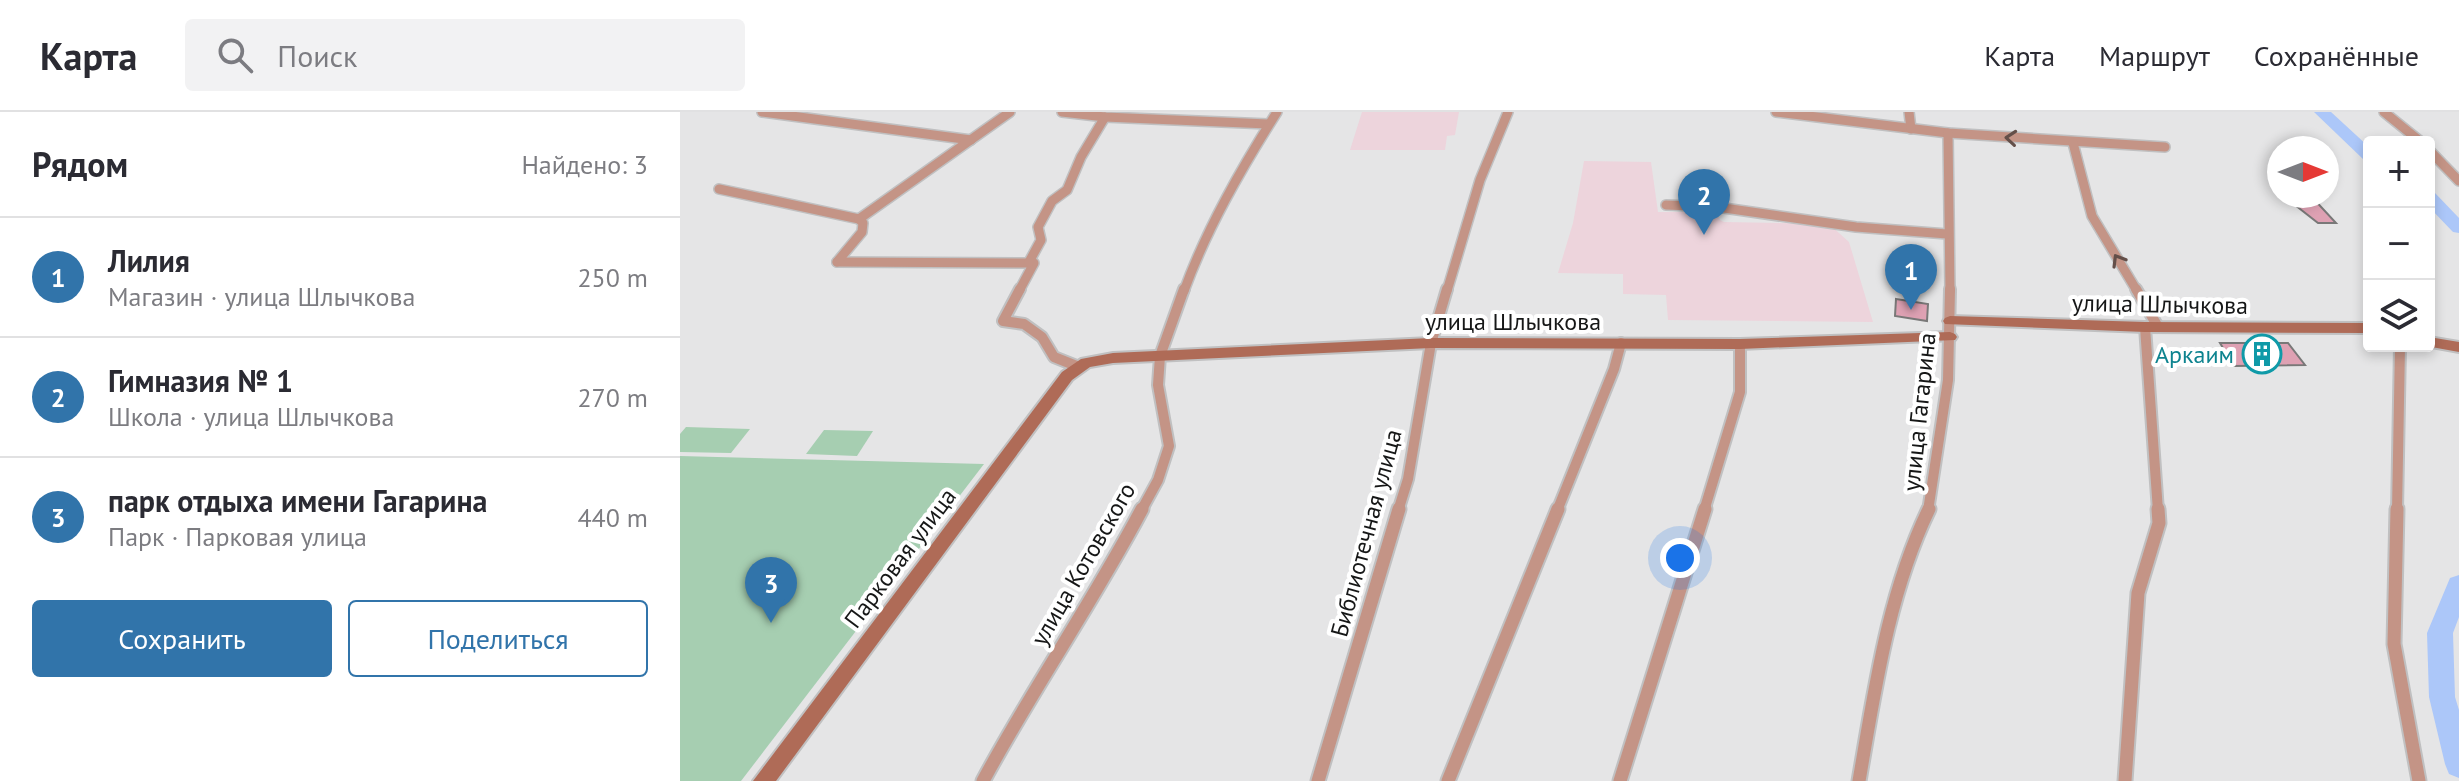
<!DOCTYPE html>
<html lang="ru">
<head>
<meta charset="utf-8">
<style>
	:root { --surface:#fff; --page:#f2f2f3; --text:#2b2b33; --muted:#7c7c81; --line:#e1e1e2; --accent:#3174aa }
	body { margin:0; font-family:"PT Sans",sans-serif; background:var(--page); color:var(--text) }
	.controls { position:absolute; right:24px; top:24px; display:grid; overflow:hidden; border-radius:8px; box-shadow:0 4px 12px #0003 }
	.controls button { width:72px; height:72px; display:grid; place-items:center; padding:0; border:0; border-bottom:2px solid var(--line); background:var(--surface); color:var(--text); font:40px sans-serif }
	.compass { position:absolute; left:1587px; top:24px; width:72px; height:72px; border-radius:50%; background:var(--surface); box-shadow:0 4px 12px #0003; rotate:90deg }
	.you { position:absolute; left:1000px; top:446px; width:28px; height:28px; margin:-20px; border:6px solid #fff; border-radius:50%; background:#1a73e8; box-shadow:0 0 0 12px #1a73e833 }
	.badge { display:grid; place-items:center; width:52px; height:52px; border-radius:50%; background:var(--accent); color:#fff; font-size:26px; font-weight:700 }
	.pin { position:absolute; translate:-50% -66px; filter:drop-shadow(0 2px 4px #0008) }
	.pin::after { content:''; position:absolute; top:42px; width:28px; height:24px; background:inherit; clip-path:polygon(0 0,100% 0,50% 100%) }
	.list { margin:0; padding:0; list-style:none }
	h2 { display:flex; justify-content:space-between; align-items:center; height:104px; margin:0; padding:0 32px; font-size:34px }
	h2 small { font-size:26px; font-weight:400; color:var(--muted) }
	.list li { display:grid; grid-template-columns:52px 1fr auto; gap:24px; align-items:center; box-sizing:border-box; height:120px; padding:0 32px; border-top:2px solid var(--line) }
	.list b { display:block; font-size:30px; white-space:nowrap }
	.list p { margin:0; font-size:26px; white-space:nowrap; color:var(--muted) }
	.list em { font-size:26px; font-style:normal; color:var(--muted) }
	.actions { display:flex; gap:16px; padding:24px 32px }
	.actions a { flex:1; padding:18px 0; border:2px solid var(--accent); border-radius:8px; text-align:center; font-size:28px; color:var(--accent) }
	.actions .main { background:var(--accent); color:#fff }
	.icon { flex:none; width:44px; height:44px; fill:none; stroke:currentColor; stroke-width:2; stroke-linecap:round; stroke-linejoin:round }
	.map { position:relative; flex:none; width:1779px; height:669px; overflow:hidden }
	header { display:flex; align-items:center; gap:48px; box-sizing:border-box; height:112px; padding:0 40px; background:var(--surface); border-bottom:2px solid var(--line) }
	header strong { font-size:38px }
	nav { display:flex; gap:44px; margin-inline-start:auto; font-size:28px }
	.search { width:560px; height:72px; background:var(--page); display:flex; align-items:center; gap:20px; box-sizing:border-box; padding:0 28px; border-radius:8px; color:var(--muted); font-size:30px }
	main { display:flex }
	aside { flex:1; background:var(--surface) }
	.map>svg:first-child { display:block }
	.education { fill:#edd4dc }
	.green { fill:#a6ceb1 }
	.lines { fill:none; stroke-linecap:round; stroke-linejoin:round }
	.river { fill:#acc7f9; fill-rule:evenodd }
	.building { fill:#dea1b3; stroke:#797878; stroke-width:2 }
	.street-far2-casing { stroke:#c0c0c1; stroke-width:12 }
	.street-far1-casing { stroke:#c0c0c1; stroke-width:14 }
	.street-casing { stroke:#c0c0c1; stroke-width:17 }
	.secondary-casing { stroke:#c0c0c1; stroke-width:4 }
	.street-far2 { stroke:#c49486; stroke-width:9 }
	.street-far1 { stroke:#c49486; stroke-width:10 }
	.street { stroke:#c49486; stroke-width:13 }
	.secondary { fill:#af6b57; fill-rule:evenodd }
	.oneway { stroke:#644f49 }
	.labels { text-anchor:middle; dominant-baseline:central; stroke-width:8; stroke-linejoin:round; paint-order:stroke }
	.street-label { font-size:24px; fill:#161717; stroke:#fff }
	.culture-label { font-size:24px; fill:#0d838f; stroke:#fff; text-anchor:end }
</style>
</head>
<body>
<header>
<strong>Карта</strong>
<div class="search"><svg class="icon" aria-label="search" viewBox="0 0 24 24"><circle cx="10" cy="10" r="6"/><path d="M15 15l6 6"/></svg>Поиск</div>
<nav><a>Карта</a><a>Маршрут</a><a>Сохранённые</a></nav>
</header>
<main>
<aside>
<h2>Рядом<small>Найдено: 3</small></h2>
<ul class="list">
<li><span class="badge">1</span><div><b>Лилия</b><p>Магазин · улица Шлычкова</p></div><em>250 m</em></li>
<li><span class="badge">2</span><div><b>Гимназия № 1</b><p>Школа · улица Шлычкова</p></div><em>270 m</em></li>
<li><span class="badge">3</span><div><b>парк отдыха имени Гагарина</b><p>Парк · Парковая улица</p></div><em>440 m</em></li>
</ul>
<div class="actions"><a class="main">Сохранить</a><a>Поделиться</a></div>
</aside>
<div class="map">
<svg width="1779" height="669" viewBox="0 0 1779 669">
	<rect width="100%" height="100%" fill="#e5e5e6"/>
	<!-- education -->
	<g class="education">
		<polygon points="682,0 779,0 775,23 767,24 765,38 670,38"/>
		<polygon points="904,49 971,50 978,100 1036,100 1040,108 1044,110 1149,112 1169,130 1193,210 988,208 986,183 943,182 943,162 878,161 893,111"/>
	</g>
	<!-- green -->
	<g class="green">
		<polygon points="6,315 70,317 51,341 0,340 0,322"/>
		<polygon points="144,318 193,319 177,344 126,342"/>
		<polygon points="0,344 304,352 61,669 0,669"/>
	</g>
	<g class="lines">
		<!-- river -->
		<g class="river">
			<polygon points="1634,0 1651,0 1689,35 1689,49 1683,47"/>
			<polygon points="1749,80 1755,81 1779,106 1779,121 1773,120 1749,95"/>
			<polygon points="1779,463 1779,505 1773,521 1775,585 1779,598 1779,666 1769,662 1765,652 1749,585 1747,521 1770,466"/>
		</g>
	</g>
	<!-- building -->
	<g class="building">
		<polygon points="1612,84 1631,84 1656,111 1638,111 1615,93 1621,93"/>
		<polygon points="1216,187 1248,192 1247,209 1215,204"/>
		<polygon points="1540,231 1608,231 1625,253 1554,254"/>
	</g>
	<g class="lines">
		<!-- street-far2 casing -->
		<g class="street-far2-casing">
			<g id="street-far2">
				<polyline points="82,0 291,28"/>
				<polyline points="382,0 425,5 588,12"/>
				<polyline points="1096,0 1268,21 1485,35"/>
				<polyline points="1229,0 1231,17"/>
				<polyline points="1704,0 1741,30"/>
				<polyline points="1268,21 1270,179"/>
				<polyline points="1393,31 1412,104 1457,179"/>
				<polyline points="1749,38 1779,69"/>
				<polyline points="39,77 179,107"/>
				<polyline points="986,93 1037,95 1176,115 1267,122"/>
				<polyline points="157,150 354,151 339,179"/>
				<polyline points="157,150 182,120 183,111 179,107 330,0"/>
				<polyline points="349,150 361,128 358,115 372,89 387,78 401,45 425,5"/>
				<path d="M504 179C527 116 561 57 597 0"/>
				<polyline points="767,179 800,68 828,0"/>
			</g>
		</g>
		<!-- street-far1 casing -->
		<g class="street-far1-casing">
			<g id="street-far1">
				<polyline points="340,177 323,209 344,212 362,225 374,245 399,255"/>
				<polyline points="1456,177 1478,215"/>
				<polyline points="1465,215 1478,399"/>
				<polyline points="461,399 478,368 489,334 478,273 480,244 504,177"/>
				<polyline points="718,399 728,367 751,231 767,177"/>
				<polyline points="877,399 934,257 941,231"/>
				<polyline points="1024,399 1060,280 1060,232"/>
				<polyline points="1248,399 1268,268 1270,177"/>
				<polyline points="1717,399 1720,234"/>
			</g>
		</g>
		<!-- street casing -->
		<g class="street-casing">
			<g id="street">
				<polyline points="1717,397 1714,532 1739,669"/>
				<path d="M303 669C353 576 413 490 462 397"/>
				<polyline points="638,669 719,397"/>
				<polyline points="768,669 878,397"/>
				<polyline points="940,669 1025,397"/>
				<path d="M1179 669C1195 577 1208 482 1249 397"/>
				<polyline points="1445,669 1458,481 1479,411 1478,397"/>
			</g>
		</g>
		<!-- secondary casing -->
		<g class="secondary-casing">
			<g id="secondary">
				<polygon points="1270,204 1465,210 1689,211 1689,221 1465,220 1265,212 1263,209 1265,206"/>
				<polygon points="1270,220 1275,222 1277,225 1275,228 1060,237 751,236 433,251 410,255 392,268 96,669 73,669 382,260 401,247 433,241 751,226 1060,227"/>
				<polygon points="1749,225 1779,230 1779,240 1746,234 1749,234"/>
			</g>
		</g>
		<!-- street-far2 -->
		<use href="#street-far2" class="street-far2"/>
		<!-- street-far1 -->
		<use href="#street-far1" class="street-far1"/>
		<!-- street -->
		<use href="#street" class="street"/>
		<!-- secondary -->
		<use href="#secondary" class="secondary"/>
	</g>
	<!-- one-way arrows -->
	<defs><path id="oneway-chevron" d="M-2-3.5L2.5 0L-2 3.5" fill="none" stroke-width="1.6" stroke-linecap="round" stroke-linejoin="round" transform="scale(2)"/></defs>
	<g class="oneway">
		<use href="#oneway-chevron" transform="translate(1331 26) rotate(-175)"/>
		<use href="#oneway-chevron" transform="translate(1438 148) rotate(-121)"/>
	</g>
	<!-- icons -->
	<defs>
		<g id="building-ring" transform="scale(2)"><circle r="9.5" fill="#fff" stroke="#0f9aa8" stroke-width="1.5"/><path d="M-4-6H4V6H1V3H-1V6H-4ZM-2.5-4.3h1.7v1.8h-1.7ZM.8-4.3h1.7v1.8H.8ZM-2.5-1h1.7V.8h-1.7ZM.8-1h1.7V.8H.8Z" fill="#0f9aa8"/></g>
	</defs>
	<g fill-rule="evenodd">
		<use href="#building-ring" x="1582" y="242"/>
	</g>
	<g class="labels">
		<!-- street labels -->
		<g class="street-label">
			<text transform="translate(1480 192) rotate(1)">улица Шлычкова</text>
			<text x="833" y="209">улица Шлычкова</text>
			<text transform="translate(1239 300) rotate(-84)">улица Гагарина</text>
			<text transform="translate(686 421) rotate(-75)">Библиотечная улица</text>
			<text transform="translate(220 446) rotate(-53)">Парковая улица</text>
			<text transform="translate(403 452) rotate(-60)">улица Котовского</text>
		</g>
		<!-- culture labels -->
		<g class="culture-label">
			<text x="1554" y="242">Аркаим</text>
		</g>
	</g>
</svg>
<div class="controls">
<button>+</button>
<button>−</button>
<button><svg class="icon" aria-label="layers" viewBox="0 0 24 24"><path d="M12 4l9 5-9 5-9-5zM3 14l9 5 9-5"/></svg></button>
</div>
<svg class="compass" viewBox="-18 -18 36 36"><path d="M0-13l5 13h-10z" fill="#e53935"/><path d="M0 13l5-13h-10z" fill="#7c7c81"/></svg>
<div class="you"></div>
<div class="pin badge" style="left:1231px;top:198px">1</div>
<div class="pin badge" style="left:1024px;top:123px">2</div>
<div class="pin badge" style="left:91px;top:511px">3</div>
</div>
</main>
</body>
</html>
